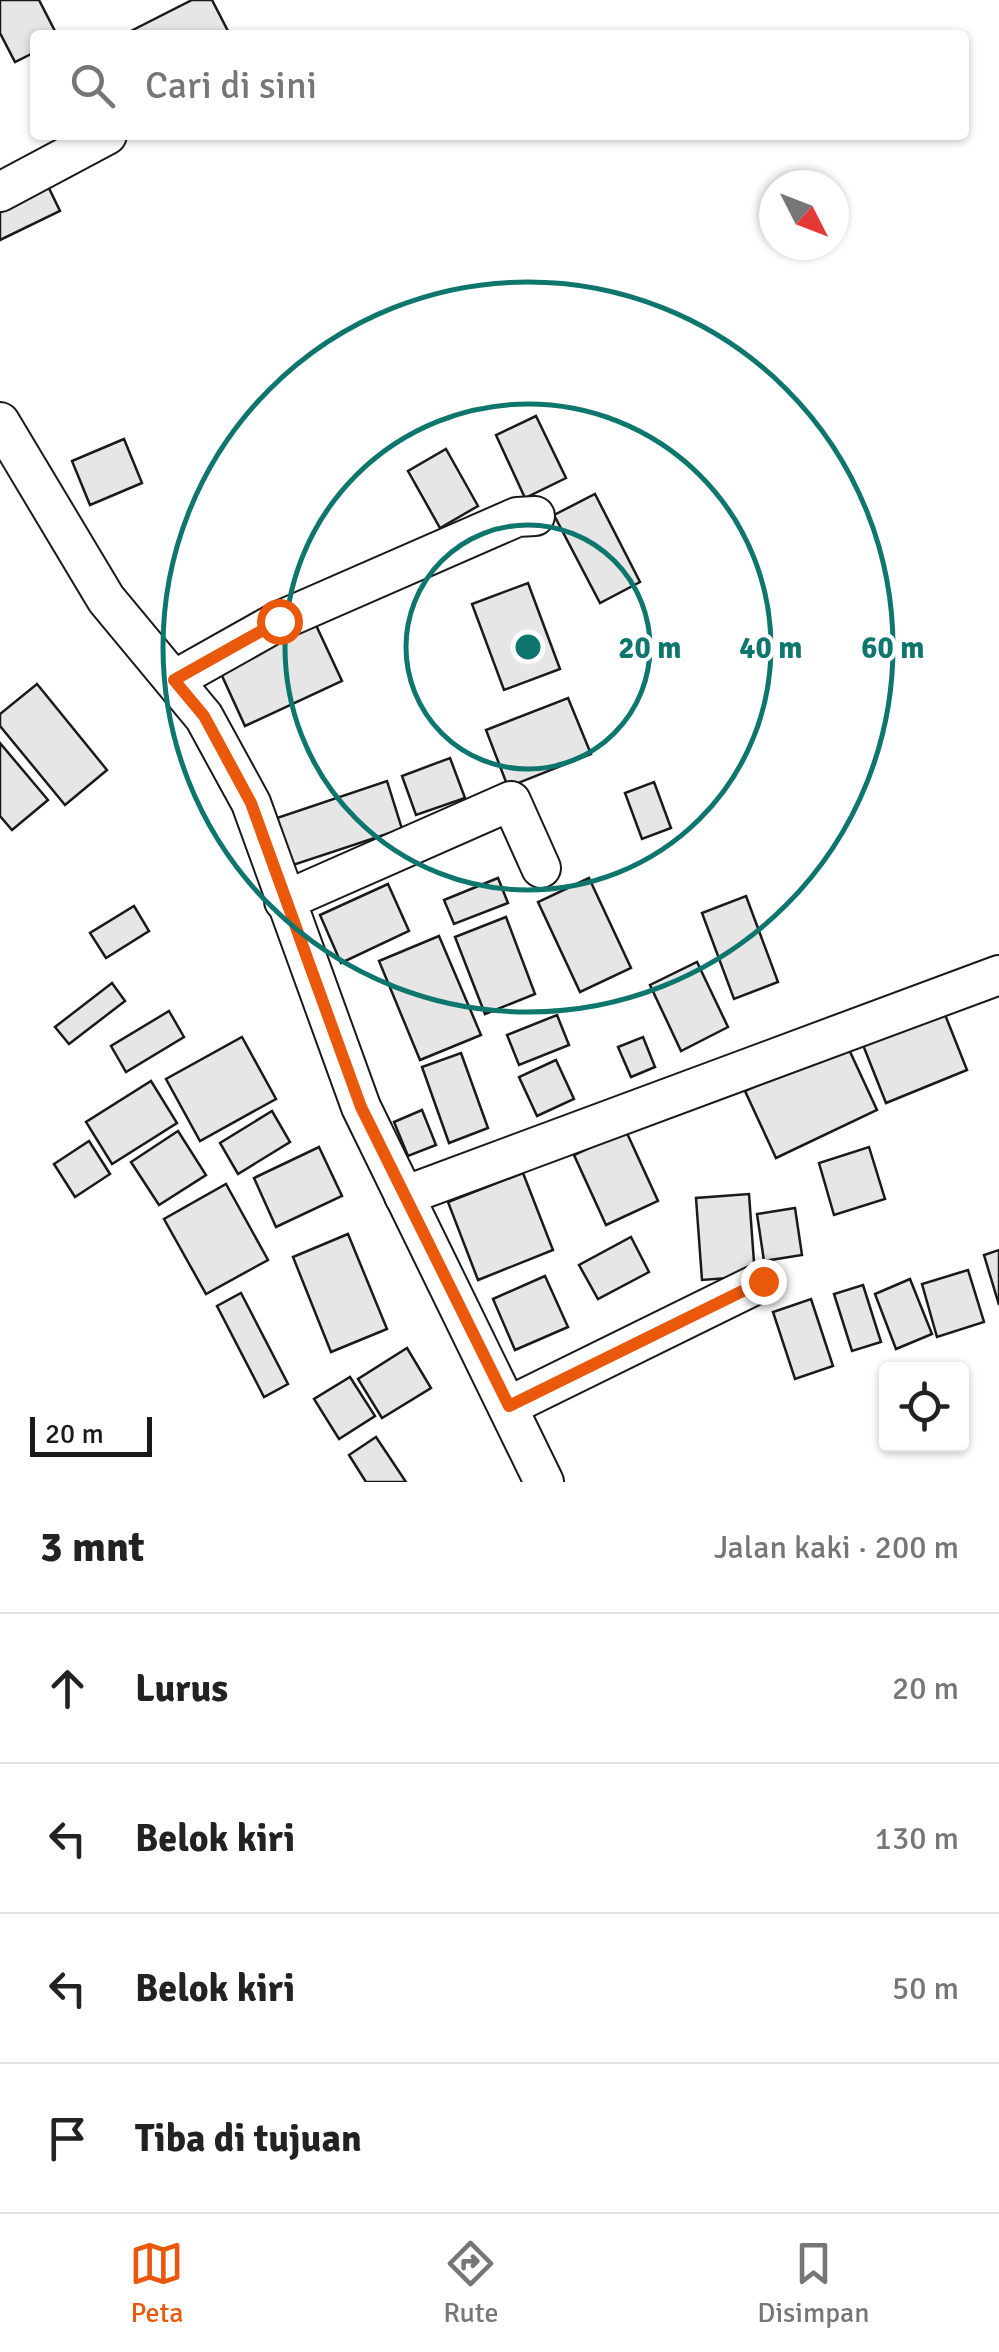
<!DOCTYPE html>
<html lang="id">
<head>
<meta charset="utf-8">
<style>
	:root { --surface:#fff; --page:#f6f6f6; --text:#222; --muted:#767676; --line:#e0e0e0; --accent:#ea580c }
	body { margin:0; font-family:Signika,sans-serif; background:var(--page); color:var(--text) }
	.controls { position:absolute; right:30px; bottom:30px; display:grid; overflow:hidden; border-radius:10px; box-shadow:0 2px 8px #0004 }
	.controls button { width:90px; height:90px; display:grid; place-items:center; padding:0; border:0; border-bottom:2px solid var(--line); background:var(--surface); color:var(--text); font:50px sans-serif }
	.compass { position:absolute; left:759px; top:170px; width:90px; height:90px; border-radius:50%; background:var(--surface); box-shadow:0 2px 8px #0004; rotate:132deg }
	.scale { position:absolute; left:30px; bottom:25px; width:122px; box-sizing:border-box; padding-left:10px; border:5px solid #1a1a1a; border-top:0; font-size:28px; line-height:35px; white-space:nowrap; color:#1a1a1a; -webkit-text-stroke:8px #fff; paint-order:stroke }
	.stop { position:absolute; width:30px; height:30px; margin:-22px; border:8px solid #ea580c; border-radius:50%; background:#fff }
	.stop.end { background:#ea580c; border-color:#fff; box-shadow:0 2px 10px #0008 }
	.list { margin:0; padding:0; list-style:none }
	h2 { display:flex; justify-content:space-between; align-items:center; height:130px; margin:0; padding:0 40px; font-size:42px }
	h2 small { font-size:32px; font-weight:400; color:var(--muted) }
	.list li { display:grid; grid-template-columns:65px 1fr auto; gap:30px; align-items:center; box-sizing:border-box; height:150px; padding:0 40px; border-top:2px solid var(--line) }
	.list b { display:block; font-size:38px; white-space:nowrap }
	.list em { font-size:32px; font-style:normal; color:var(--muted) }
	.icon { flex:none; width:55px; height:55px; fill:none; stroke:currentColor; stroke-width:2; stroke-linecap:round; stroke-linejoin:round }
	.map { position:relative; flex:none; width:999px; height:1482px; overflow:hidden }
	.search { position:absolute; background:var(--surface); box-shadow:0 2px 8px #0004; left:30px; right:30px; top:30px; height:110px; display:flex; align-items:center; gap:25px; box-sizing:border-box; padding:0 35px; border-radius:10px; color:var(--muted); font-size:38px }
	.sheet { height:730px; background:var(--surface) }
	nav { display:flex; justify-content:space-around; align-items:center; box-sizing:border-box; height:140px; border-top:2px solid var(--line); background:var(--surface); font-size:28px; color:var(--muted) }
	nav a { display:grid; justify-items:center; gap:5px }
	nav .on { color:var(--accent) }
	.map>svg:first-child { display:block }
	.building { fill:#e6e6e6; stroke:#1a1a1a; stroke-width:2.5 }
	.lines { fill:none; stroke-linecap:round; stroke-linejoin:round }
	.minor-casing { stroke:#1a1a1a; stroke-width:42 }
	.minor { stroke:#fff; stroke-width:38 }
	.route { stroke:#ea580c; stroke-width:12 }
	.ring { fill:none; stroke:#0f766e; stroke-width:5 }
	.centre { fill:#0f766e; stroke:#fff; stroke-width:5 }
	.ring-label { font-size:30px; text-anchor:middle; font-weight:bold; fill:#0f766e; stroke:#fff; stroke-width:8; stroke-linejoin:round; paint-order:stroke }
</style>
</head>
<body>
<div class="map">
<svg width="999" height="1482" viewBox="0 0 999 1482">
	<rect width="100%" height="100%" fill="#fff"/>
	<!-- building -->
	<g class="building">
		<polygon points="0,0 39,0 57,35 35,35 35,52 15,62 0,33"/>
		<polygon points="192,0 212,0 230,35 123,35"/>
		<polygon points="45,180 60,211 0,240 0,202"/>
		<polygon points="536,416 566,478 525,498 496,435"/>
		<polygon points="124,439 142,483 90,505 72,461"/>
		<polygon points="446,449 478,506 440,528 408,471"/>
		<polygon points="595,494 640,582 600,603 554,515"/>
		<polygon points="528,583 560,669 504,690 472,604"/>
		<polygon points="315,623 342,681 245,726 218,667"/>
		<polygon points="37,684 107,770 65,805 0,726 0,714"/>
		<polygon points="568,698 591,754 508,787 486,730"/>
		<polygon points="0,743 48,800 12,830 0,816"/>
		<polygon points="450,758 465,798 416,815 402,776"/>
		<polygon points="387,781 402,829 284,868 268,821"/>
		<polygon points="654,782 671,828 642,839 625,793"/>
		<polygon points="498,878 508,903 454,924 444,900"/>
		<polygon points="589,878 631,968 580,992 538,902"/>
		<polygon points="388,884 409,931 341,963 320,915"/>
		<polygon points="746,896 778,982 734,999 702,913"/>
		<polygon points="134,906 149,931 106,958 90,933"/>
		<polygon points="506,917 535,994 485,1014 455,937"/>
		<polygon points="439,936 481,1035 420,1060 379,961"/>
		<polygon points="697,962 728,1027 681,1051 650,985"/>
		<polygon points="112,983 125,1001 69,1044 55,1027"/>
		<polygon points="942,1007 967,1070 886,1103 861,1040"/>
		<polygon points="169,1011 184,1037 126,1072 111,1046"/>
		<polygon points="557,1015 569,1045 519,1065 507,1035"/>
		<polygon points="242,1037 276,1099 200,1141 166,1079"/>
		<polygon points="643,1037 655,1067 631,1077 618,1047"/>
		<polygon points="846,1043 877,1110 776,1158 745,1091"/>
		<polygon points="461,1053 488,1128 449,1143 422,1067"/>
		<polygon points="556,1060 574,1099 537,1116 519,1077"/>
		<polygon points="151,1081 177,1123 112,1164 86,1122"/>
		<polygon points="422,1110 436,1145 408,1156 394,1122"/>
		<polygon points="272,1111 290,1142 238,1174 220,1143"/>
		<polygon points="178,1131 206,1175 159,1205 131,1162"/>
		<polygon points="626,1131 658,1201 606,1225 574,1155"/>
		<polygon points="89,1141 110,1174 75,1197 54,1164"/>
		<polygon points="319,1147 342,1196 276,1227 254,1178"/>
		<polygon points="869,1147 885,1199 834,1215 819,1163"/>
		<polygon points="523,1173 553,1250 478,1280 448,1202"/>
		<polygon points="226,1184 268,1260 206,1294 164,1219"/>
		<polygon points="749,1194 755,1276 702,1280 696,1198"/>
		<polygon points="795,1208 802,1255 764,1261 757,1214"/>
		<polygon points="348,1234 387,1329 331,1352 293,1257"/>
		<polygon points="631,1237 649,1272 598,1299 579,1265"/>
		<polygon points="999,1250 999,1305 984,1255"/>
		<polygon points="968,1270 984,1322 937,1337 922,1284"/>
		<polygon points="545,1276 568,1327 515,1350 493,1299"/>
		<polygon points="910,1279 932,1334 896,1349 875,1294"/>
		<polygon points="863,1285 881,1342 852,1351 834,1294"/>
		<polygon points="241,1293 288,1384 264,1397 217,1306"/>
		<polygon points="811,1299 833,1366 795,1379 773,1312"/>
		<polygon points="407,1348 431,1388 382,1418 358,1379"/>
		<polygon points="350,1377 375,1416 339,1439 314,1399"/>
		<polygon points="376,1437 406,1482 366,1482 349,1455"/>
	</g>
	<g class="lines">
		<!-- minor casing -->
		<g class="minor-casing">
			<g id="minor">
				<polyline points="0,192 107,135"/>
				<polyline points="0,422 106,599 204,717 251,803 361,1107 544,1482"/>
				<polyline points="174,680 279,621 517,517 535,516"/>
				<polyline points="284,901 511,801 541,868"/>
				<polyline points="404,1196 999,975"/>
				<polyline points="509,1406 763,1281"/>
			</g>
		</g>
		<!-- minor -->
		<use href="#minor" class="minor"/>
	</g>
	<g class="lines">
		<!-- route -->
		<polyline class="route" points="279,621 174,680 204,716 251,803 361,1107 509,1406 763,1281"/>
	</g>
	<!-- distance rings -->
	<g class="ring">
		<circle cx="528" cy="647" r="122"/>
		<circle cx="528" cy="647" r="243"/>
		<circle cx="528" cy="647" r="365"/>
	</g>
	<circle cx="528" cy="647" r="15" class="centre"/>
	<g class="ring-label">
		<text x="650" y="658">20 m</text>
		<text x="771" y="658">40 m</text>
		<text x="893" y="658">60 m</text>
	</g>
</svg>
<div class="controls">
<button><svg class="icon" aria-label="locate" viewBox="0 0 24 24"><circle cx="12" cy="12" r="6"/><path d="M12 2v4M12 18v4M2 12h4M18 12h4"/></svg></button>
</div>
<svg class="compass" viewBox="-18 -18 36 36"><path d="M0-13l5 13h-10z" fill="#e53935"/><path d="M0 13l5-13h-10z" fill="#767676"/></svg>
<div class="scale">20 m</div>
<div class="stop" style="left:279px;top:621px"></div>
<div class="stop end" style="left:763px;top:1281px"></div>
<div class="search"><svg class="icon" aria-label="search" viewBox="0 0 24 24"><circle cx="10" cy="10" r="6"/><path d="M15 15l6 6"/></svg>Cari di sini</div>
</div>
<section class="sheet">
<h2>3 mnt<small>Jalan kaki · 200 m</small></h2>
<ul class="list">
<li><svg class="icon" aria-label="ahead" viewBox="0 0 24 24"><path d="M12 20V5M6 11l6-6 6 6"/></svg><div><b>Lurus</b></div><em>20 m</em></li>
<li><svg class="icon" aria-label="left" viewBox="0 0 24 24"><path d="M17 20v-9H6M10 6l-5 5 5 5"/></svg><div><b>Belok kiri</b></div><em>130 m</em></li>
<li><svg class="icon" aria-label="left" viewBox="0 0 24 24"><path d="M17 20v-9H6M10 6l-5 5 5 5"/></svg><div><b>Belok kiri</b></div><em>50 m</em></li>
<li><svg class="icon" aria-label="arrive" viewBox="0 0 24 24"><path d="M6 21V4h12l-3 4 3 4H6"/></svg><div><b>Tiba di tujuan</b></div></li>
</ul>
</section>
<nav>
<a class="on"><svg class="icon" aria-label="map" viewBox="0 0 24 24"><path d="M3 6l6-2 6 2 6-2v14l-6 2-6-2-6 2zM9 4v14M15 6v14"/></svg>Peta</a>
<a><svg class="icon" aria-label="directions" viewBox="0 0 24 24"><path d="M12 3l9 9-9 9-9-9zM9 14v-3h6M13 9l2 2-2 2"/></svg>Rute</a>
<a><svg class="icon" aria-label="saved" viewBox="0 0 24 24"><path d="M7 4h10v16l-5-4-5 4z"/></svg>Disimpan</a>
</nav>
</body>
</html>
